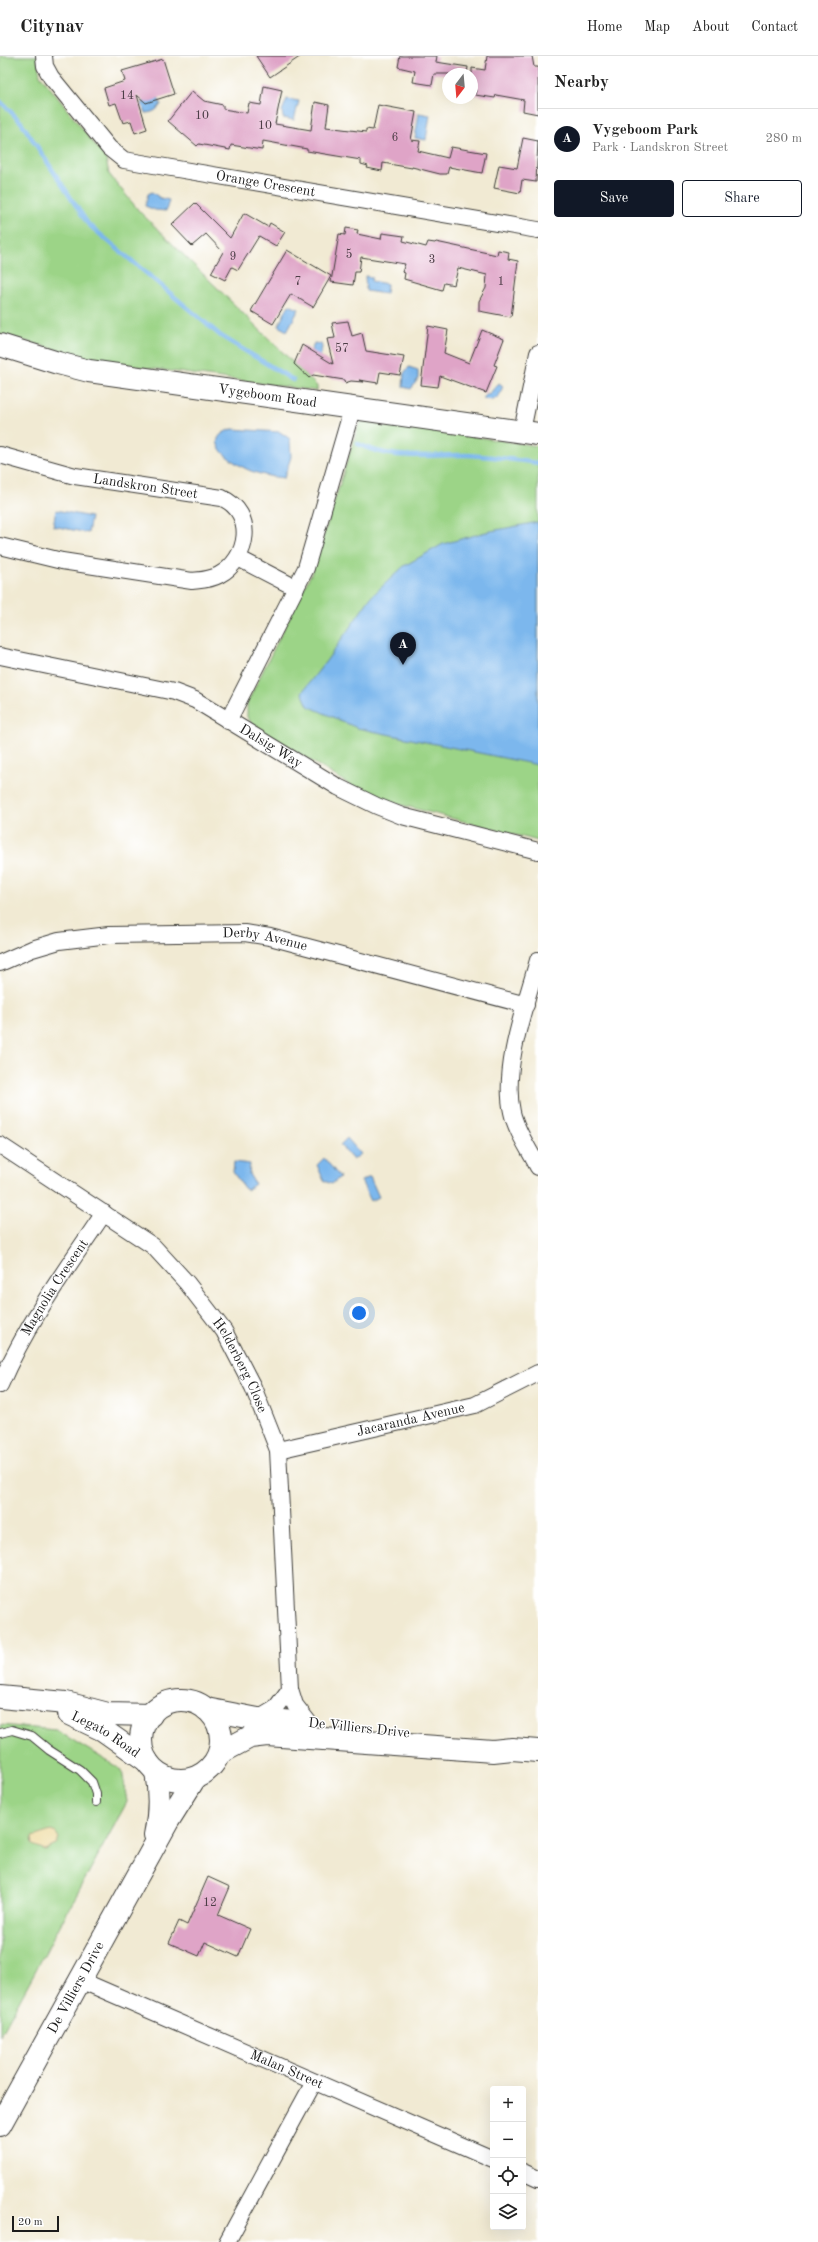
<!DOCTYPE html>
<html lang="en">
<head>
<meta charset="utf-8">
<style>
	:root { --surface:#fff; --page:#f2f2f2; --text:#222; --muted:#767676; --line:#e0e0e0; --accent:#111827 }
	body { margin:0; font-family:"Old Standard TT",serif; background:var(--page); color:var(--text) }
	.controls { position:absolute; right:12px; bottom:12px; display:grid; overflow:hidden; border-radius:4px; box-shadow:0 4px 16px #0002 }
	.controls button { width:36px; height:36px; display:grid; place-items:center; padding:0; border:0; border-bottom:1px solid var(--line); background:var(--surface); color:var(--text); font:20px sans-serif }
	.compass { position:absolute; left:442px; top:12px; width:36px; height:36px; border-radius:50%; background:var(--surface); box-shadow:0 4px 16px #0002; rotate:196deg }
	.scale { position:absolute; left:12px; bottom:10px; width:47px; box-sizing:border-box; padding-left:4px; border:2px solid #1c1c1c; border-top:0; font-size:11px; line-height:14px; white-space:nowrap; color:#1c1c1c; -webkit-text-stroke:3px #fff; paint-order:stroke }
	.you { position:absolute; left:359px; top:1257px; width:14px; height:14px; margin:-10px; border:3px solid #fff; border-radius:50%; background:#1a73e8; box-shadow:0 0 0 6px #1a73e833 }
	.badge { display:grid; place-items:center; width:26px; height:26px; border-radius:50%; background:var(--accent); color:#fff; font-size:13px; font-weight:700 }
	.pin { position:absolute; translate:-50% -33px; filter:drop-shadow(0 1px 2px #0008) }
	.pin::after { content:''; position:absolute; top:21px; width:14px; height:12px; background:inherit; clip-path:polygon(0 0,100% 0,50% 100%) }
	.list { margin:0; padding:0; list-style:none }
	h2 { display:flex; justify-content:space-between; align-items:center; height:52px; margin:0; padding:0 16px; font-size:17px }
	h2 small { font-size:13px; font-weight:400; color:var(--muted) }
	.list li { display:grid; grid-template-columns:26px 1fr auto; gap:12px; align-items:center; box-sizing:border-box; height:60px; padding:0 16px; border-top:1px solid var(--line) }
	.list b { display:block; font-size:15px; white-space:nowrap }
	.list p { margin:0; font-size:13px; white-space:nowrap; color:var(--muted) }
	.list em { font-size:13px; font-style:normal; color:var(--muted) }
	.actions { display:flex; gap:8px; padding:12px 16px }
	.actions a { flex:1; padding:9px 0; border:1px solid var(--accent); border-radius:4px; text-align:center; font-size:14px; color:var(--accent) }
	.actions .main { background:var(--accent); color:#fff }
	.icon { flex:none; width:22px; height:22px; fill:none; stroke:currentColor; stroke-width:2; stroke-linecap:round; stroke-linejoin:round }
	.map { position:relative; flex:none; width:538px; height:2186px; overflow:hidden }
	header { display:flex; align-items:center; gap:24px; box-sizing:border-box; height:56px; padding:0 20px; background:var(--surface); border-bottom:1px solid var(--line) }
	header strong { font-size:19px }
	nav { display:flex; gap:22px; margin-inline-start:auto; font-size:14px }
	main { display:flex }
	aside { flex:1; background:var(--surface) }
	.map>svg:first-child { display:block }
	.green { fill:#9cd487; stroke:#5c7852 }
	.sand { fill:#eeda9e; stroke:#857b5d }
	.water { fill:#7bb7ed; stroke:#4c6a84 }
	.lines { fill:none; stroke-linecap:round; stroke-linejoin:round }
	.stream { stroke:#7bb7ed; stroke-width:4.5 }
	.building { fill:#dfa4c7 }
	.lane-casing { stroke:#3c3b37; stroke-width:10 }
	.street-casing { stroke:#3c3b37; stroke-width:18 }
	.secondary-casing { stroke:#3c3b37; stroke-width:24 }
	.lane { stroke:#fff; stroke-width:8 }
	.street { stroke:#fff; stroke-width:16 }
	.secondary { stroke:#fff; stroke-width:22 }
	.labels { text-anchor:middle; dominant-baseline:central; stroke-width:3; stroke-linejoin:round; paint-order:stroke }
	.number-label { font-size:12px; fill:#4d3e47 }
	.street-label { font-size:14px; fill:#1c1c1c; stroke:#fff }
</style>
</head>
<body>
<header>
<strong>Citynav</strong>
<nav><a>Home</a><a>Map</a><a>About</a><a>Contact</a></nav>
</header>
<main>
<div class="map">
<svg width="538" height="2186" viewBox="0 0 538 2186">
	<rect width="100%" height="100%" fill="#fff"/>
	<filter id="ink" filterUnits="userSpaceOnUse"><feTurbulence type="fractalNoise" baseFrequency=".025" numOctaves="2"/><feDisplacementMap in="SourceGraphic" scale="8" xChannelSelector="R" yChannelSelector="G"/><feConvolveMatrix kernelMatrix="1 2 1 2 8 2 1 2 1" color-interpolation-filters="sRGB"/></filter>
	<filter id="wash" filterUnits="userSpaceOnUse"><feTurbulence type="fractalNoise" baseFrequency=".012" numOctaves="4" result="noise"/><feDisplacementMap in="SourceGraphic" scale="16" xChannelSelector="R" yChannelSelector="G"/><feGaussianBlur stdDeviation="0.9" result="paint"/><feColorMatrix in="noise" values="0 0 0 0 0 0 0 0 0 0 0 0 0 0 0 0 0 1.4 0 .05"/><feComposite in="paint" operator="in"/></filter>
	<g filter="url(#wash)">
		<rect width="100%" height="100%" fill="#f1ead3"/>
		<!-- green -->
		<g class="green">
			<polygon points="0,0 37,0 40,19 106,103 109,118 139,155 317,330 317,335 97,305 0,278"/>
			<polygon points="362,364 538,390 538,785 394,747 353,731 253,669 247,661 247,647 312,516 358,371"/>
			<polygon points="0,1669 56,1674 122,1714 127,1746 0,1980"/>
		</g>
		<!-- sand -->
		<polygon class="sand" points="51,1775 56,1777 59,1782 56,1789 45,1794 33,1789 32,1781"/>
		<!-- water -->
		<g class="water">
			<path d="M158 42 161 48C158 54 152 57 145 57L142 48 145 44Z"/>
			<polygon points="287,43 299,45 294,64 283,62 282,55"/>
			<polygon points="419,57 430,59 426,84 415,82"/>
			<polygon points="152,136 160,142 169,144 166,155 155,154 145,150 148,138"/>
			<polygon points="365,220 372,221 371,225 387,228 386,238 366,235"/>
			<polygon points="289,249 299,253 287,275 278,270"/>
			<polygon points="314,287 321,288 322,291 319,307 309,301"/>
			<polygon points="409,311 418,314 418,323 411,333 403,331 404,317"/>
			<polygon points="499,327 503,330 499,340 493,344 484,343 484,339 490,337"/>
			<path d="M232 373 280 376 290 383 291 401 284 422C272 421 262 419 251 415 234 408 197 384 232 373Z"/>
			<polygon points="56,454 91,461 88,477 53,470"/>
			<polygon points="538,466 538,709 357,672 308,650 302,636 327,604 371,541 404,510 443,488 486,476"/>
			<polygon points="347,1082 361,1098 353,1104 340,1089"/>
			<polygon points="324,1102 340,1121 332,1128 324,1125 317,1109"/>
			<polygon points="234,1106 250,1108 249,1118 255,1128 247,1134 244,1132 233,1116"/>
			<polygon points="370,1121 379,1141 371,1145 361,1125"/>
		</g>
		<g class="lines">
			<!-- stream -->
			<g class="stream">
				<polyline points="0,45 21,66 88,168 221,280 293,324"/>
				<path d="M358 388C396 406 427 398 467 399 491 400 515 404 538 407"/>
			</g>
		</g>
		<g id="blocks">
			<!-- building -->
			<g class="building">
				<polygon points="256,0 301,0 270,21"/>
				<polygon points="400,0 437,0 436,6 468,11 467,18 434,18 432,29 413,26 415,15 398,11"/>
				<polygon points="487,0 532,0 534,11 538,11 538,58 523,55 524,44 496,39 495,42 475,39 476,34 472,33 472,12 485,14"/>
				<polygon points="163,3 174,38 146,47 137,39 147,73 135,77 131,65 123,67 116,47 109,49 104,32 125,25 122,15"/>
				<polygon points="264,30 282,34 275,68 311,74 315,46 329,49 326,71 366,76 366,73 373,74 378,49 416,56 411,84 420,85 418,95 448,102 451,91 486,97 482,117 449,111 447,118 440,118 412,111 412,112 383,107 382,115 367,112 368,110 361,108 361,104 307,95 307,93 263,85 262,94 231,89 230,94 199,88 197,90 168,65 192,35 204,45 223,49 223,53 247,57 249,47 261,49"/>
				<polygon points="523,82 538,85 536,126 522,124 520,137 494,132 499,109 517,112"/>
				<polygon points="195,147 230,182 244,157 268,171 270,167 285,176 276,190 259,180 238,214 232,211 225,224 211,217 223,196 206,178 192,190 172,169"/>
				<polygon points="346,172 358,174 357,178 381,183 382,177 404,180 403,185 426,191 428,186 435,187 436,186 497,199 498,194 509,196 508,203 518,205 511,261 479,255 479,245 486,232 487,219 458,212 454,229 444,227 442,234 404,223 405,217 402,216 405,208 361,201 359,216 355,216 353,229 331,226 339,178 345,179"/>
				<polygon points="287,194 331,220 313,251 291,238 273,268 251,255"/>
				<polygon points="348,265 352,280 362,277 366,295 404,301 400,319 380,316 378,327 359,324 363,326 351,325 345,327 344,324 313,319 309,322 294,308 302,289 333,308 327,283 335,282 332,267"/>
				<polygon points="428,270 448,274 444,297 469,307 482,274 504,283 494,309 497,310 486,337 440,320 438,331 421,329"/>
				<polygon points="208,1821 230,1831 218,1859 250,1873 238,1901 205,1886 199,1900 169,1887 179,1865 187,1869"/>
			</g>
		</g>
	</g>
	<g filter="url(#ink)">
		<use href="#blocks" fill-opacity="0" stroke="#3c3b37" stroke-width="1"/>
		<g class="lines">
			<!-- lane casing -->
			<g class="lane-casing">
				<polyline id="lane" points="0,1677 12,1674 32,1680 49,1694 80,1714 92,1726 96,1738 96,1746"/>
			</g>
			<!-- street casing -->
			<g class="street-casing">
				<g id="street">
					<path id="s1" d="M44 0 45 10 51 21 109 92 124 104 538 174"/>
					<polyline points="522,375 538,297"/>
					<path id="s2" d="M0 399 75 420 222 442C256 457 249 503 219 519 210 524 201 524 192 525L62 505 0 490"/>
					<polyline points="238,502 296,532"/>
					<path id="s3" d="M0 600 174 636 195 644 338 731 377 750 402 760 538 795"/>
					<polyline points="228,665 306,512 353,350"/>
					<path d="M538 904C526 948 502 1011 512 1056 516 1075 529 1093 538 1111"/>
					<path id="s4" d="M0 907 32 893 59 885 109 879 245 877 270 881 526 949"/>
					<path id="s5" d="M0 1089 153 1190 187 1227 224 1275 253 1331 278 1394 290 1633 295 1649 309 1667"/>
					<path id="s6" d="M0 1329C27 1267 66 1213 104 1157"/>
					<path id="s7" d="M278 1394 475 1349 538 1317"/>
					<polyline points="258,1663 275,1653 290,1633"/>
					<path id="s8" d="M80 1924 493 2103"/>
					<polyline points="523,2116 538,2123"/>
					<polyline points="227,2186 314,2026"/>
				</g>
			</g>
			<!-- secondary casing -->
			<g class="secondary-casing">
				<g id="secondary">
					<path id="s9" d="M0 289 58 307 89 315 538 378"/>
					<polyline points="0,1641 66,1647 108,1658 151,1659"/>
					<circle cx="181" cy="1684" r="40"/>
					<polyline points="206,1653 258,1663 295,1666"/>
					<path id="s10" d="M69 1658 103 1674 147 1705"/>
					<polyline points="220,1697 250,1681 267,1679 493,1695 512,1693 538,1695"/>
					<path d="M155 1779C160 1757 160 1738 156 1716"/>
					<path id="s11" d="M0 2069 168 1765 195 1722"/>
				</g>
			</g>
			<!-- lane -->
			<use href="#lane" class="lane"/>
			<!-- street -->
			<use href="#street" class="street"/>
			<!-- secondary -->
			<use href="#secondary" class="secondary"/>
		</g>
	</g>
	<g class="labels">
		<!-- number labels -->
		<g class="number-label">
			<text x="127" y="40">14</text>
			<text x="202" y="60">10</text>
			<text x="265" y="70">10</text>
			<text x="395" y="82">6</text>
			<text x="349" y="199">5</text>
			<text x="233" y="201">9</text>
			<text x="432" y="204">3</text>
			<text x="298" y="226">7</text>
			<text x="501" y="226">1</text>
			<text x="342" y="293">57</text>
			<text x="210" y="1847">12</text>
		</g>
		<!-- street labels -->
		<g class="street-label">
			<text stroke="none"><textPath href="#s1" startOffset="277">Orange Crescent</textPath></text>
			<text stroke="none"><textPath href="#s9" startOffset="273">Vygeboom Road</textPath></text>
			<text stroke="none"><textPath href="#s2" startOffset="149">Landskron Street</textPath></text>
			<text stroke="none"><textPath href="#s3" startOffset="289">Dalsig Way</textPath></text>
			<text stroke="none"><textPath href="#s4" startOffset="270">Derby Avenue</textPath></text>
			<text stroke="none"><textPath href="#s6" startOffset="112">Magnolia Crescent</textPath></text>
			<text stroke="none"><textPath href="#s5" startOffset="332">Helderberg Close</textPath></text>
			<text stroke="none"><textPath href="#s7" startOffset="136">Jacaranda Avenue</textPath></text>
			<text transform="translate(359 1672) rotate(6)">De Villiers Drive</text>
			<text stroke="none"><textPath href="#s10" startOffset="42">Legato Road</textPath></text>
			<text stroke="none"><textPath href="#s11" startOffset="157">De Villiers Drive</textPath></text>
			<text stroke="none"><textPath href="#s8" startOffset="225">Malan Street</textPath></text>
		</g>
	</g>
</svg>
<div class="controls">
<button>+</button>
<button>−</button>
<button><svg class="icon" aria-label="locate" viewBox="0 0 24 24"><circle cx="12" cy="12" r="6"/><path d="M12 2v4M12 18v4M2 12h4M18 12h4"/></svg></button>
<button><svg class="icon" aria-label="layers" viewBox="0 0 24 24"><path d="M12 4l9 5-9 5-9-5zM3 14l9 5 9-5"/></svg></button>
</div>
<svg class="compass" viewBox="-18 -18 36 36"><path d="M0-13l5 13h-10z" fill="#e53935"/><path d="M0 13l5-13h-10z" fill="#767676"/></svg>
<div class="scale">20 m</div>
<div class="you"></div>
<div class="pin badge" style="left:403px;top:609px">A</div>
</div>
<aside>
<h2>Nearby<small></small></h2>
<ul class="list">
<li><span class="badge">A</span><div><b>Vygeboom Park</b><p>Park · Landskron Street</p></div><em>280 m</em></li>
</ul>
<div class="actions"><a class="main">Save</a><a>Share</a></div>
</aside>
</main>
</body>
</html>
